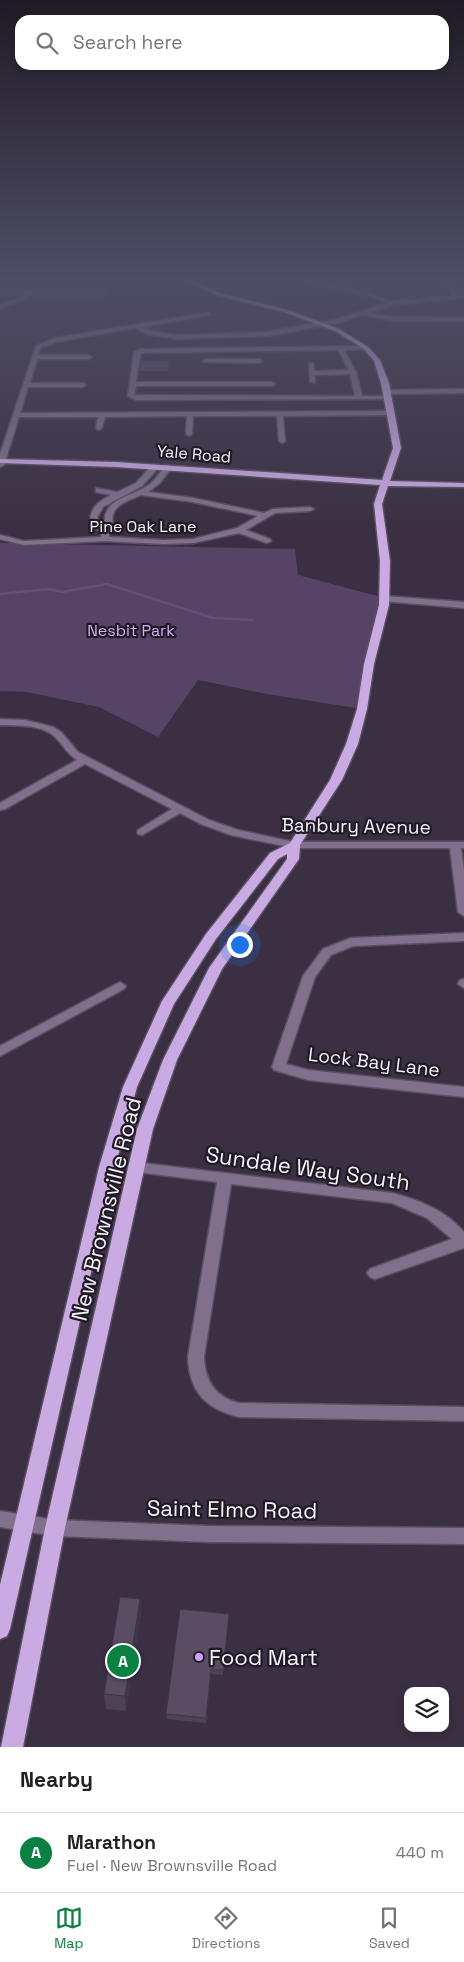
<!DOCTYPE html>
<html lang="en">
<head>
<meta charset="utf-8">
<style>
	:root { --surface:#fff; --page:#f2f2f2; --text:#202124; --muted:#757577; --line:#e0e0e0; --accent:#0b8043 }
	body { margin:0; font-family:"Space Grotesk",sans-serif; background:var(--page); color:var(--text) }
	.controls { position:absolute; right:15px; bottom:15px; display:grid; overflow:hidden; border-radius:10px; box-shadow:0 2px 8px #0003 }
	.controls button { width:45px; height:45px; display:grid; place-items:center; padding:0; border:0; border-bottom:1px solid var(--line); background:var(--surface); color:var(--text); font:25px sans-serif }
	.you { position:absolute; left:239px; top:944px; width:18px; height:18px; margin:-12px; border:4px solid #fff; border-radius:50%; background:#1a73e8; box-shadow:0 0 0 8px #1a73e833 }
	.badge { display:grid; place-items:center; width:32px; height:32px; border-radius:50%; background:var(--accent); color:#fff; font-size:16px; font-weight:700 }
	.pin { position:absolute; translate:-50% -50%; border:2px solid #fff; box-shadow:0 1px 5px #0006 }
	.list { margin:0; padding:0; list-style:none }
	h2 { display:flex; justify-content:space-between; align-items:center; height:65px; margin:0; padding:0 20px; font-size:21px }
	h2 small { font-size:16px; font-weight:400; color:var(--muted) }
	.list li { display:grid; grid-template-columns:32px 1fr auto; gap:15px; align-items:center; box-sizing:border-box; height:80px; padding:0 20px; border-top:1px solid var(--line) }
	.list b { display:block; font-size:19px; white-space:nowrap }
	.list p { margin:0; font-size:16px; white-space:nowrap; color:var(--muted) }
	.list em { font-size:16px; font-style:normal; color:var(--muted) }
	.icon { flex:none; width:28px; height:28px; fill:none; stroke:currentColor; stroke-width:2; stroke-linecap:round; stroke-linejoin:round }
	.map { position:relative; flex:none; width:464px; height:1747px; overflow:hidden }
	.search { position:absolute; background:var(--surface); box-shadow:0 2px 8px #0003; left:15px; right:15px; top:15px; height:55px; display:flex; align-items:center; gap:12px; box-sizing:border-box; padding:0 18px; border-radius:15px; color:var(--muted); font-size:19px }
	.sheet { height:145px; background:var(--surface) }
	nav { display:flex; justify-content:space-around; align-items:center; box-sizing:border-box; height:70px; border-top:1px solid var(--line); background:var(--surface); font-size:14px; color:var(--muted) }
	nav a { display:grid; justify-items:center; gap:2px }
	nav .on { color:var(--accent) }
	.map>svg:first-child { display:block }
	.green { fill:#574366 }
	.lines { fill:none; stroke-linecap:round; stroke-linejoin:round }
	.stream { stroke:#684d78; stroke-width:2.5 }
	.minor-casing { stroke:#594f61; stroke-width:3 }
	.major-casing { stroke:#594f61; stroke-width:3 }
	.minor { fill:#80708b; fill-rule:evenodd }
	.major { fill:#caaae2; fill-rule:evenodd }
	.wall { fill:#4d4255 }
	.shaded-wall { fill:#3e3645 }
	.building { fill:#594d63; stroke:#3e3645 }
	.poi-dot { fill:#d49cfc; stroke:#1f1a23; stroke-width:2 }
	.labels { text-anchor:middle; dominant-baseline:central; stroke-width:4.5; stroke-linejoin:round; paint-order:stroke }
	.far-street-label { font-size:16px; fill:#f7f0fd; stroke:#1f1a23 }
	.far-park-label { font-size:16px; fill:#daa7fe; stroke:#1f1a23 }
	.street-label { font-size:19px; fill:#f7f0fd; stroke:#1f1a23 }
	.near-street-label { font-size:22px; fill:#f7f0fd; stroke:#1f1a23 }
	.near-poi-label { font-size:22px; fill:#f7f0fd; stroke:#1f1a23; text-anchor:start }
</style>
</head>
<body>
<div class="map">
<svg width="464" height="1747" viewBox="0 0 464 1747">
	<rect width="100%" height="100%" fill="#3b3043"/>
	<!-- green -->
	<g class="green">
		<polygon points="141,361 169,361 168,371 140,371"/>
		<polygon points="0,543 295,549 298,575 385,598 362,709 267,694 198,680 158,737 99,707 27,692 0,691"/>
	</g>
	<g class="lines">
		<!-- stream -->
		<polyline class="stream" points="0,594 48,589 62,592 107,584 213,618 252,620"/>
		<!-- minor casing -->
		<g class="minor-casing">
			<g id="minor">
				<polygon points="300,281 312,281 370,293 392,301 452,296 446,281 452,281 457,295 464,294 464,298 393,305 369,313 393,317 463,318 464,321 393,321 362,315 338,323 268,336 177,339 147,334 135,328 56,342 41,348 38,355 89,355 92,357 89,359 37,359 30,383 83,383 86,385 83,387 28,387 20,413 389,411 392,413 389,415 283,416 285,441 282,443 279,441 277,416 193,416 192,434 189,436 186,434 187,416 105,417 102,428 99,430 96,428 98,417 19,417 4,465 0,467 0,454 36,346 55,338 209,312 211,315 142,327 150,331 177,335 268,332 337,319 387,303 369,296"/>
				<polygon points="0,291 103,291 106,293 103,295 30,295 27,299 0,308 0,304 23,297 24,295 0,295"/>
				<path d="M366 346 369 348 368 349 344 350 356 372 362 396H387L390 398 389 399 135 400 128 396 134 352 140 349ZM338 350 349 370 315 371 313 363H309L310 382 315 383V375L350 374 355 396 134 395 136 386H272L275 384 272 382H136L141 353Z"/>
				<polygon points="206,359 259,359 262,361 259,363 204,362 203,361"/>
				<polygon points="464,389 464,393 385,394 382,392 385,390"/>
				<path d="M153 464 160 466 142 486 103 507 97 518 99 525 104 527 105 525C101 499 131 497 147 486 155 481 160 473 165 465H168L172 467 160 483 148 492 193 498 264 513 273 509 310 507 314 509 310 511 275 513 246 530 270 539 271 541 267 543 239 533 193 543 163 544 105 541 24 545 0 539V535L24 541 101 537V532L91 526C88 510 97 502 111 495L96 492V488L117 492 136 483ZM141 495 193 502 258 516 237 528 193 539 163 540 109 537V531L113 525C109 505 126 502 141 495Z"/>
				<polygon points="385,596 464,602 464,608 382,601 382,597"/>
				<path d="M0 719 25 720 53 727 61 732 78 752 209 820 238 830 294 842H464V848H461L464 871V916L458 912 450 848H294L231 835 201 824 180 813 142 835 138 834 137 832 138 830 172 809 85 764 5 809 0 810V803L77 760C67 754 63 744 55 737 42 724 17 726 0 725Z"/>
				<polygon points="464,933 464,941 353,946 331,955 315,977 286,1064 308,1070 464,1087 464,1097 308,1080 274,1070 272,1067 303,976 323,949 351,938"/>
				<polygon points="464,979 464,988 458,984 460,980"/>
				<polygon points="120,982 126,986 124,989 0,1056 0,1046"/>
				<path d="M134 1162 392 1193C419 1200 445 1210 464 1232V1248L375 1279 370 1277 367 1273 370 1269 452 1239 427 1218 392 1203 231 1184 204 1357C205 1381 215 1397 239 1403L464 1407V1421L239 1417C206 1409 189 1392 188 1357L217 1182 129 1171 127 1167 129 1163Z"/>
				<polygon points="0,1511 55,1520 210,1526 464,1528 464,1544 210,1542 55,1536 0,1527"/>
			</g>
		</g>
		<!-- major casing -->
		<g class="major-casing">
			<polygon id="major" points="185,281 194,281 220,293 288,310 339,329 368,347 380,360 389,383 401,448 390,481 464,483 464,487 388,486 382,504 390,561 389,605 374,664 367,709 358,744 342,780 300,845 299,859 222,969 177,1060 153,1129 65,1528 23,1747 1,1747 45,1528 137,1129 163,1060 209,968 287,859 287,854 278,859 216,939 174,1004 137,1087 115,1167 10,1629 7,1636 0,1639 0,1585 99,1167 123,1087 162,1001 206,934 270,853 290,843 330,780 346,744 357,709 364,664 379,605 380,561 374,504 380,485 116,467 0,463 0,459 116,462 382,480 393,448 381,383 374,361 364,349 335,331 284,312 216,295"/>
		</g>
		<!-- minor -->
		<use href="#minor" class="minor"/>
		<!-- major -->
		<use href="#major" class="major"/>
	</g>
	<!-- wall -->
	<g class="wall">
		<polygon points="140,1599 141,1613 126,1711 106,1709 104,1694"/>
		<polygon points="229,1614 223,1675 211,1674 206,1723 167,1719 166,1714"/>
	</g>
	<!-- shaded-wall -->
	<g class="shaded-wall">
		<polygon points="140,1599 141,1613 126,1711 125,1696"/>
		<polygon points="229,1614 229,1618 223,1675 223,1670"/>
		<polygon points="211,1669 211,1674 206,1723 206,1718"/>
	</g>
	<!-- building -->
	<g class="building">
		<polygon points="120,1597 140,1599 125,1696 104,1694"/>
		<polygon points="180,1609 229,1614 223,1670 211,1669 206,1718 166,1714"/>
	</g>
	<!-- sky -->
	<linearGradient id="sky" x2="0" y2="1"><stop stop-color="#201a25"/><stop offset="0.53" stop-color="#4f4e66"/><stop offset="1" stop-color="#4f4e66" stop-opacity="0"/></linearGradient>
	<rect width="464" height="526" fill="url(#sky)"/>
	<!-- markers -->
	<circle class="poi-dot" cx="199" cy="1657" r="5"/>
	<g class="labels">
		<!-- far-street labels -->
		<g class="far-street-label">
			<text transform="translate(194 454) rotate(5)">Yale Road</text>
			<text x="143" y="526">Pine Oak Lane</text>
		</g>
		<!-- far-park labels -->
		<g class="far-park-label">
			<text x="131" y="630">Nesbit Park</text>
		</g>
		<!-- street labels -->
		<g class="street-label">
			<text transform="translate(356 826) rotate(1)">Banbury Avenue</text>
			<text transform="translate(374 1062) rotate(7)">Lock Bay Lane</text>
		</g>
		<!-- near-street labels -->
		<g class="near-street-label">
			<text transform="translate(308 1168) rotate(8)">Sundale Way South</text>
			<text transform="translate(106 1209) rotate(-76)">New Brownsville Road</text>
			<text transform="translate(232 1509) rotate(1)">Saint Elmo Road</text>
		</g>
		<!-- near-poi labels -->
		<g class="near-poi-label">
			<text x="209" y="1657">Food Mart</text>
		</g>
	</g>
</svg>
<div class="controls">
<button><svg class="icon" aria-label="layers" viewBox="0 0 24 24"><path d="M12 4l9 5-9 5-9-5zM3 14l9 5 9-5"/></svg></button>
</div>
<div class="you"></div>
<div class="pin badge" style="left:123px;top:1661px">A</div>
<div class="search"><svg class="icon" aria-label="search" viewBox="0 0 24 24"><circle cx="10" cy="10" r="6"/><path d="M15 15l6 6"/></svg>Search here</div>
</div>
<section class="sheet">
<h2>Nearby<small></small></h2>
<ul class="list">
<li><span class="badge">A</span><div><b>Marathon</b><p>Fuel · New Brownsville Road</p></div><em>440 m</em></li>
</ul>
</section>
<nav>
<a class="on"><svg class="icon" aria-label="map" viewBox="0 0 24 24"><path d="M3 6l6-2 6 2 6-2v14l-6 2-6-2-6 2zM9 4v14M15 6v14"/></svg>Map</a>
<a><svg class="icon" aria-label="directions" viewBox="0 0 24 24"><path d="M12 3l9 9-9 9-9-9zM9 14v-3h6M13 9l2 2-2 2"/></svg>Directions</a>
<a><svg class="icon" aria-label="saved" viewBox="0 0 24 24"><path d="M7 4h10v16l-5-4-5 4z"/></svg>Saved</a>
</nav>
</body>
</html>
